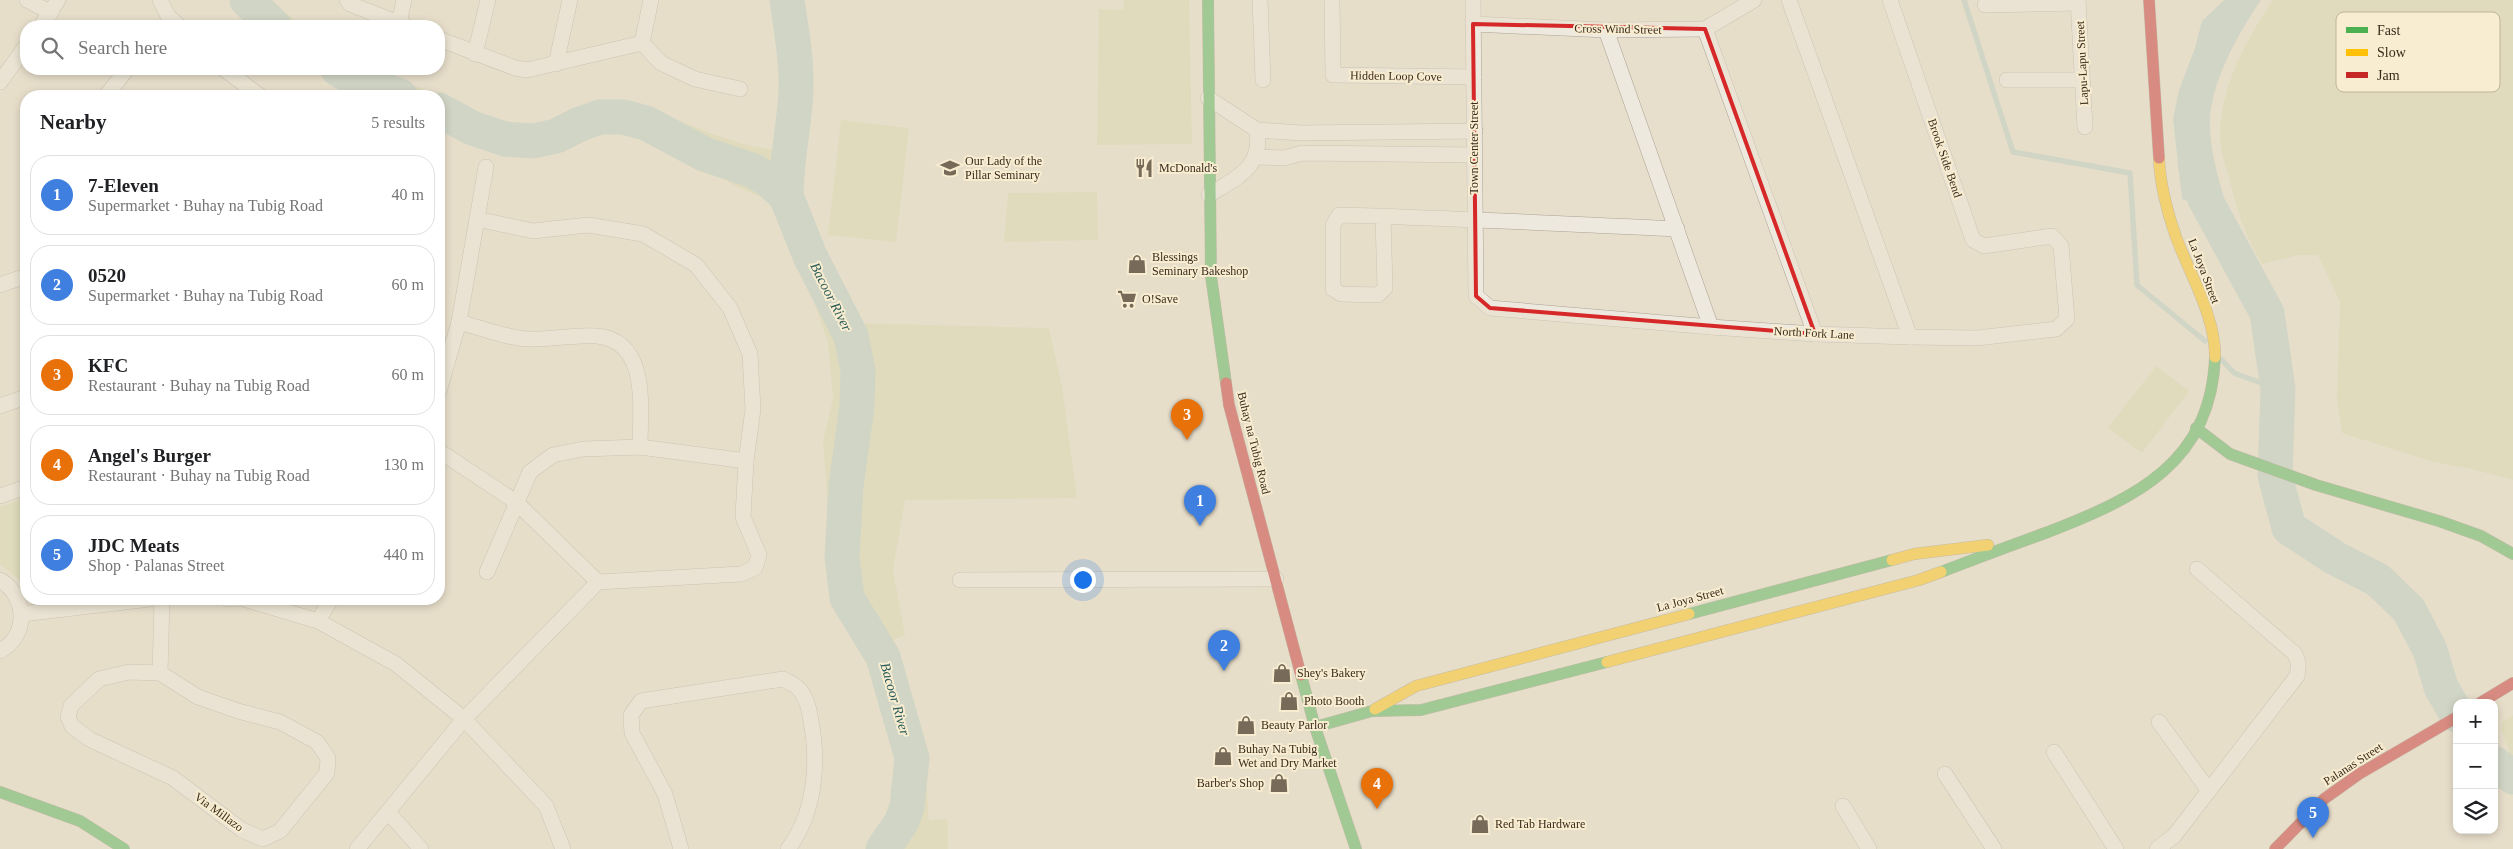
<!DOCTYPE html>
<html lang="en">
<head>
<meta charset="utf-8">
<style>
	:root { --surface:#fff; --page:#f6f6f6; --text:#202124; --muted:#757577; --line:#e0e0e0; --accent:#776a59 }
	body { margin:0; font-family:Georgia,serif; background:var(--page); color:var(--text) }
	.controls { position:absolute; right:15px; bottom:15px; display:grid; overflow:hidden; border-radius:10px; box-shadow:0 2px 8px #0003 }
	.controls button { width:45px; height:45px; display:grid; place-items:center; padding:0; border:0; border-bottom:1px solid var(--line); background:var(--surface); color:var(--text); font:25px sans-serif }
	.you { position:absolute; left:1082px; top:579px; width:18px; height:18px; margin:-12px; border:4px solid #fff; border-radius:50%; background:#1a73e8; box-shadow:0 0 0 8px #1a73e833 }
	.badge { display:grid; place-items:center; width:32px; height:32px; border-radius:50%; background:var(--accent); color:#fff; font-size:16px; font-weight:700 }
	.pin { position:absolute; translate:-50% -41px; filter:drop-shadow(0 1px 2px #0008) }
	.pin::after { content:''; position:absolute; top:26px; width:18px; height:15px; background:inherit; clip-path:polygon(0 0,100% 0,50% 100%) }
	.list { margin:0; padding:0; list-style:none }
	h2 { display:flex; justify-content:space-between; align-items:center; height:65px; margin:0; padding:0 20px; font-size:21px }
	h2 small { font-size:16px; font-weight:400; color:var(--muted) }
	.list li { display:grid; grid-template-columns:32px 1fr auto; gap:15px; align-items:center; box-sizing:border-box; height:80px; margin:0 10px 10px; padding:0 10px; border:1px solid var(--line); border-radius:20px }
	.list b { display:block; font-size:19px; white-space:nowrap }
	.list p { margin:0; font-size:16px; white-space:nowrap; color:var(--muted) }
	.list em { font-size:16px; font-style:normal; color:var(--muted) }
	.icon { flex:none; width:28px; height:28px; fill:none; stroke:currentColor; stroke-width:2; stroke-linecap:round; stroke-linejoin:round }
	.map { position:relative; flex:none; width:2513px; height:849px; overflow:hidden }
	.search { position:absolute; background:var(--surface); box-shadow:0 2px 8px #0003; left:20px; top:20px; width:425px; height:55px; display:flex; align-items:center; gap:12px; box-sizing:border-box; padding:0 18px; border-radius:20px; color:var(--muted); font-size:19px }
	.panel { position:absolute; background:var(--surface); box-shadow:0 2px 8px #0003; left:20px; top:90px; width:425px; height:515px; border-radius:20px }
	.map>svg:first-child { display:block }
	.green { fill:#d6d7ac }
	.water { fill:#b7cbbf }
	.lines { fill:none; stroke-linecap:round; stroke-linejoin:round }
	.stream { stroke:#b7cbbf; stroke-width:5.5 }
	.river { stroke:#b7cbbf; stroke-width:35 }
	.street-casing { stroke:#aba395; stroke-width:16 }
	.fast-casing { stroke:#9b9284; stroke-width:12 }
	.slow-casing { stroke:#9b9284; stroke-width:12 }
	.jam-casing { stroke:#9b9284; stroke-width:12 }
	.street { stroke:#eee9de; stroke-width:15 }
	.fast { stroke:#4caf50; stroke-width:11 }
	.slow { stroke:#ffc107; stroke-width:11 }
	.jam { stroke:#c62828; stroke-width:11 }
	.marked { fill:none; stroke:#d62828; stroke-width:4; stroke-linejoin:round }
	.labels { text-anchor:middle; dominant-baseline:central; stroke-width:4; stroke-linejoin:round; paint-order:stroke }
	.street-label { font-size:12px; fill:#3a2b1c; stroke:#f8edd0 }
	.poi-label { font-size:12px; fill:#3a2b1c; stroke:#f8edd0; text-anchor:start }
	.water-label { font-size:14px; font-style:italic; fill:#2a5b59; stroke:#f8edd0 }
	.key { fill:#f8edd0; stroke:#bfb39a; stroke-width:1 }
	.key-label { font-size:14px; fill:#3a2b1c }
</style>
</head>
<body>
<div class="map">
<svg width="2513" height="849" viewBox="0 0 2513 849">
	<rect width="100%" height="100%" fill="#e7decb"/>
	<!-- green -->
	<g class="green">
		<polygon points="231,0 270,0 302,26 255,26"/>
		<path d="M776 0H797L806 51 805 146 800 191 805 214 828 258 853 323 1049 328 1062 386 1077 498 905 500 893 570 905 635 883 644C898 680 914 716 922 754 927 776 927 799 929 820L947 819 948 849H870L895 810 904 757 894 724 869 656 835 600 828 556 827 493 823 441 833 398 828 343 810 289 773 202 735 186 677 149 640 132 595 128 575 146 527 153 485 145 450 123 439 120V96C471 115 511 135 550 126 582 117 593 103 630 108 681 115 727 147 779 150L785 99Z"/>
		<polygon points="1124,0 1189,0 1192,144 1097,145 1099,9 1123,10"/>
		<path d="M2273 0H2513V480L2472 469 2433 462 2342 433 2337 399 2340 302 2318 255H2299L2262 264C2245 235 2238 214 2230 182 2227 168 2220 152 2220 137 2220 87 2246 40 2273 0Z"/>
		<polygon points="312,69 376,69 438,96 358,96 338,87"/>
		<polygon points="841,120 909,128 896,242 828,235"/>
		<polygon points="1097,192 1098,240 1004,242 1008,193"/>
		<polygon points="2156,366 2189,391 2142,453 2108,428"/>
		<polygon points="26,497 26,585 0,564 0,507"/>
		<polygon points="2513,715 2513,762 2501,728 2502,722"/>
	</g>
	<!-- water -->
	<path class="water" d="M2224 0H2261C2238 34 2208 86 2210 128 2211 158 2221 186 2229 215L2182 199 2173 119 2179 90 2195 48 2202 21Z"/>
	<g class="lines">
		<!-- stream -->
		<g class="stream">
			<polyline points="1964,0 2013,152 2130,173 2137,285 2205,341"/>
			<polyline points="2221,359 2234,373 2278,389"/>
		</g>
		<!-- river -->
		<g class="river">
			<polyline points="247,0 274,26"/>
			<polyline points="338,69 358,81 400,96"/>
			<polyline points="439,110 472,128 505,139 533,141 556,136 580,124 600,117 623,117 646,123 704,154 754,171 770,181 786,196 810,256 851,336 858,371 857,406 846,486 842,557 847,598 883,657 912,758 907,806 902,821 883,849"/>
			<polyline points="2195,163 2205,199 2267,313 2278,389 2275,476 2289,528 2335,558 2378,580 2409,610 2430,650 2441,687 2457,715"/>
			<path d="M786 196C786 159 795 124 796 88 797 59 791 29 787 0"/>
			<polyline points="2494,763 2513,777"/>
		</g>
		<!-- street casing -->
		<g class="street-casing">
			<g id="street">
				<polyline points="27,0 51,13"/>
				<polyline points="160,0 168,16 179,26"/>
				<polyline points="347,0 350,4 406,26"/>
				<polyline points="1260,0 1263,80"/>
				<polyline points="1332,0 1333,75 1474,77"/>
				<polyline points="1473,0 1476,296 1490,308 1711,327 1815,334 1910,337 1977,338 2056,329 2067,319 2061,246 2052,236 1984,246 1973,240 1890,0"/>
				<polyline points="1789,0 1910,337"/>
				<polyline points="2078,0 2085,127"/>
				<polyline points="1985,5 2078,3"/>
				<polyline points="399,23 404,0"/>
				<polyline points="1473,24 1606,30 1705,29 1754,0"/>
				<polyline points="41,26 58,0"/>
				<polyline points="1705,29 1815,334"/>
				<polyline points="1606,30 1711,327"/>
				<polyline points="439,39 515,68 527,70 642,43 661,63 695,79 740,89"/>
				<polyline points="642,43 651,0"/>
				<polyline points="475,54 488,0"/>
				<polyline points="556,64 570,0"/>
				<polyline points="224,69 260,96"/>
				<polyline points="2007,80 2082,80"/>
				<polyline points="0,82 26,46"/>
				<polyline points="106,96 127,69"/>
				<path d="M1208 98 1257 130C1263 168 1237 177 1209 195"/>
				<polyline points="1257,130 1301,133 1475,131"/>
				<polyline points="1256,157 1284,158 1302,153 1474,155"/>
				<polyline points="486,167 477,219 533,231 588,225 643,234 696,265 730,308 750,354 753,409 746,461"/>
				<path d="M1383 216 1385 288 1378 295 1341 294 1333 289V225L1339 215C1451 218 1564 224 1677 229"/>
				<polyline points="0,285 26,276"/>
				<path d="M459 322C481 328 506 338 529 339 551 340 575 334 597 336 650 341 640 409 640 447"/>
				<polyline points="439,391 459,322 477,219"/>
				<polyline points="0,406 26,397"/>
				<polyline points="439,451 516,502 598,582"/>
				<polyline points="0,496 26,487"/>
				<path d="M0 580C27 596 29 636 0 651"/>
				<polyline points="960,580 1276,579"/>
				<polyline points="228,599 244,599 318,621 396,664 464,719 546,806 563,849"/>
				<polyline points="22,614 150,599"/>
				<polyline points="318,621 331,599"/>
				<polygon points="129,672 160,673 198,697 238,711 280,722 317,742 328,758 327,773 280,831 263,839 242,830 173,778 89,739 72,726 68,717 71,706 99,679"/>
				<polyline points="160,673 162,599"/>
				<polyline points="2159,722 2209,791"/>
				<polyline points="2054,752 2116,849"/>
				<polyline points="1945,774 1994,849"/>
				<polyline points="1843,806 1869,849"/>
				<polyline points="388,812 421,849"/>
				<polyline points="357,849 464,719 598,582 741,574 755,568 759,555 743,517 746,461 640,447 583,449 553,455 530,472 487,572"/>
				<path d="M681 849 665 794 632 733 631 715 641 701 783 679C788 682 796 685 799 689 807 698 809 709 811 721 819 764 815 813 788 849"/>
				<path d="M2157 849 2174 836 2297 676C2299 666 2299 661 2294 653L2197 569"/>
			</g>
		</g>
		<!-- fast casing -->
		<g class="fast-casing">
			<g id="fast">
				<polyline points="1208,0 1211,276 1226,383"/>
				<polyline points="2196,428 2230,454 2316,485 2439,521 2481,536 2513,554"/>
				<path d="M1941 572C1977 558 2012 545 2048 532 2136 498 2211 463 2215 357"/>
				<polyline points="1689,614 1892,560"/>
				<polyline points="1301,675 1315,727 1356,849"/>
				<polyline points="1315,727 1372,711 1421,710 1607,662"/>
				<polyline points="0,792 80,821 124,849"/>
			</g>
		</g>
		<!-- slow casing -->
		<g class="slow-casing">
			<g id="slow">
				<path d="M2159 158C2160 185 2167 211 2176 237 2189 272 2216 318 2215 357"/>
				<polyline points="1892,560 1914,554 1988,545"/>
				<polyline points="1607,662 1919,580 1941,572"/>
				<polyline points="1375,709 1416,686 1689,614"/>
			</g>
		</g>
		<!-- jam casing -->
		<g class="jam-casing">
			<g id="jam">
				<polyline points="2149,0 2159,158"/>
				<polyline points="1226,383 1229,405 1301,675"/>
				<polyline points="2480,703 2513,683"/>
				<polyline points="2275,849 2324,799 2359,774 2457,717"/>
			</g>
		</g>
		<!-- street -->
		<use href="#street" class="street"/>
		<!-- fast -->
		<use href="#fast" class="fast"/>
		<!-- slow -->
		<use href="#slow" class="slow"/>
		<!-- jam -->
		<use href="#jam" class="jam"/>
	</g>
	<!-- marked area -->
	<path d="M0 0H2513V849H0ZM1473 24 1705 29 1815 334 1490 308 1476 296Z" fill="#e7decb" fill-opacity=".55" fill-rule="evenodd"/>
	<path class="marked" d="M1473 24 1705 29 1815 334 1490 308 1476 296Z"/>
	<!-- icons -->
	<defs>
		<g id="university-bare" transform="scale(1.5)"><path d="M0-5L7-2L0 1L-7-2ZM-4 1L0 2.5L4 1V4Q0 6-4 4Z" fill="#776a59" stroke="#f8edd0" stroke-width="2.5" paint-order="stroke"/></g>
		<g id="restaurant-bare" transform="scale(1.5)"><path d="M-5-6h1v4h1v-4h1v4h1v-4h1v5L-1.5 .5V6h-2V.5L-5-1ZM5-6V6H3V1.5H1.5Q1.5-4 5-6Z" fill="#776a59" stroke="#f8edd0" stroke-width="2.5" paint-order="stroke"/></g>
		<g id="shop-bare" transform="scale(1.5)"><path d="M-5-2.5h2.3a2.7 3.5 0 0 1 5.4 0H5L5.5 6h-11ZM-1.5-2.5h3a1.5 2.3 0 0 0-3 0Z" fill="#776a59" stroke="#f8edd0" stroke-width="2.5" paint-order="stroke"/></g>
		<g id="supermarket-bare" transform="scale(1.5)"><path d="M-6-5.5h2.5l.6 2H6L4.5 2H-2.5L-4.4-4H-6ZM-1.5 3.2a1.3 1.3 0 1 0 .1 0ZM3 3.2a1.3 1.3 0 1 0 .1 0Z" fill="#776a59" stroke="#f8edd0" stroke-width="2.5" paint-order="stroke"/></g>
	</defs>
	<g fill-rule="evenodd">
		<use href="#university-bare" x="950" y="168"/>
		<use href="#restaurant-bare" x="1144" y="168"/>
		<use href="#shop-bare" x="1137" y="264"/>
		<use href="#supermarket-bare" x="1127" y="299"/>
		<use href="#shop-bare" x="1282" y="673"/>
		<use href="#shop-bare" x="1289" y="701"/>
		<use href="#shop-bare" x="1246" y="725"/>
		<use href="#shop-bare" x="1223" y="756"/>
		<use href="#shop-bare" x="1279" y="783"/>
		<use href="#shop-bare" x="1480" y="824"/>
	</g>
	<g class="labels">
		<!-- street labels -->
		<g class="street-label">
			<text transform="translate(1618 29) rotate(1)">Cross Wind Street</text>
			<text transform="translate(2082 63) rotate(-93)">Lapu-Lapu Street</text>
			<text transform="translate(1396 76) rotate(1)">Hidden Loop Cove</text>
			<text transform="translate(1474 148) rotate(-90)">Town Center Street</text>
			<text transform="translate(1945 158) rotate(71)">Brook Side Bend</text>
			<text transform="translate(2204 271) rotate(69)">La Joya Street</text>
			<text transform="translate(1814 333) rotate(3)">North Fork Lane</text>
			<text transform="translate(1254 443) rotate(76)">Buhay na Tubig Road</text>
			<text transform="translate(1690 599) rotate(-15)">La Joya Street</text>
			<text transform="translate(2353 764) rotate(-33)">Palanas Street</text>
			<text transform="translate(219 812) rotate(36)">Via Millazo</text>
		</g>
		<!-- poi labels -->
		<g class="poi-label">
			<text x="965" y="161">Our Lady of the<tspan x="965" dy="14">Pillar Seminary</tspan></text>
			<text x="1159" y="168">McDonald's</text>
			<text x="1152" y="257">Blessings<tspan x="1152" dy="14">Seminary Bakeshop</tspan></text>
			<text x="1142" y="299">O!Save</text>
			<text x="1297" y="673">Shey's Bakery</text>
			<text x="1304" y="701">Photo Booth</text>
			<text x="1261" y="725">Beauty Parlor</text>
			<text x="1238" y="749">Buhay Na Tubig<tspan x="1238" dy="14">Wet and Dry Market</tspan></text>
			<text x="1264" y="783" text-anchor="end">Barber's Shop</text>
			<text x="1495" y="824">Red Tab Hardware</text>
		</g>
		<!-- water labels -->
		<g class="water-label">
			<text transform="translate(831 297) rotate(63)">Bacoor River</text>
			<text transform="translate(895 699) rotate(74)">Bacoor River</text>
		</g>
	</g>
	<!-- legend -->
	<rect x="2336" y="12" width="164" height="80" rx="8" class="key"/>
	<rect x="2346" y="27" width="22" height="6" fill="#4caf50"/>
	<rect x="2346" y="49" width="22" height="7" fill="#ffc107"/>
	<rect x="2346" y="72" width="22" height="6" fill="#c62828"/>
	<g class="key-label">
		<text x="2377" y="35">Fast</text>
		<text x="2377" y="57">Slow</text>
		<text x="2377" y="80">Jam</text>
	</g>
</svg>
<div class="controls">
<button>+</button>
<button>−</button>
<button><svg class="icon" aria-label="layers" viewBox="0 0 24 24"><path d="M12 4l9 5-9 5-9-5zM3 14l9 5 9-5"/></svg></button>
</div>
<div class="you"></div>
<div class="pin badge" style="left:1200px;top:526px;background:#3f7fe0">1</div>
<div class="pin badge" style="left:1224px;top:671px;background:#3f7fe0">2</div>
<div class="pin badge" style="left:1187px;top:440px;background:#e8710a">3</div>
<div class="pin badge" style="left:1377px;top:809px;background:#e8710a">4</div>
<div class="pin badge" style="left:2313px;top:838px;background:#3f7fe0">5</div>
<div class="search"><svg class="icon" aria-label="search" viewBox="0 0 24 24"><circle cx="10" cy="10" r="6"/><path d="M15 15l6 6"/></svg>Search here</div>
<section class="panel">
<h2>Nearby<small>5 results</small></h2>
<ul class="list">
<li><span class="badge" style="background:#3f7fe0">1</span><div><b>7-Eleven</b><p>Supermarket · Buhay na Tubig Road</p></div><em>40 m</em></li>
<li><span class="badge" style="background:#3f7fe0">2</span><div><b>0520</b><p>Supermarket · Buhay na Tubig Road</p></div><em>60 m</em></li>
<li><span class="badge" style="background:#e8710a">3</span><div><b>KFC</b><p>Restaurant · Buhay na Tubig Road</p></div><em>60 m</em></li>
<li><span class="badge" style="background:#e8710a">4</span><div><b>Angel's Burger</b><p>Restaurant · Buhay na Tubig Road</p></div><em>130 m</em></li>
<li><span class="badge" style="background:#3f7fe0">5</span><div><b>JDC Meats</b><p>Shop · Palanas Street</p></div><em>440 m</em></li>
</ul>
</section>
</div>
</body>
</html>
